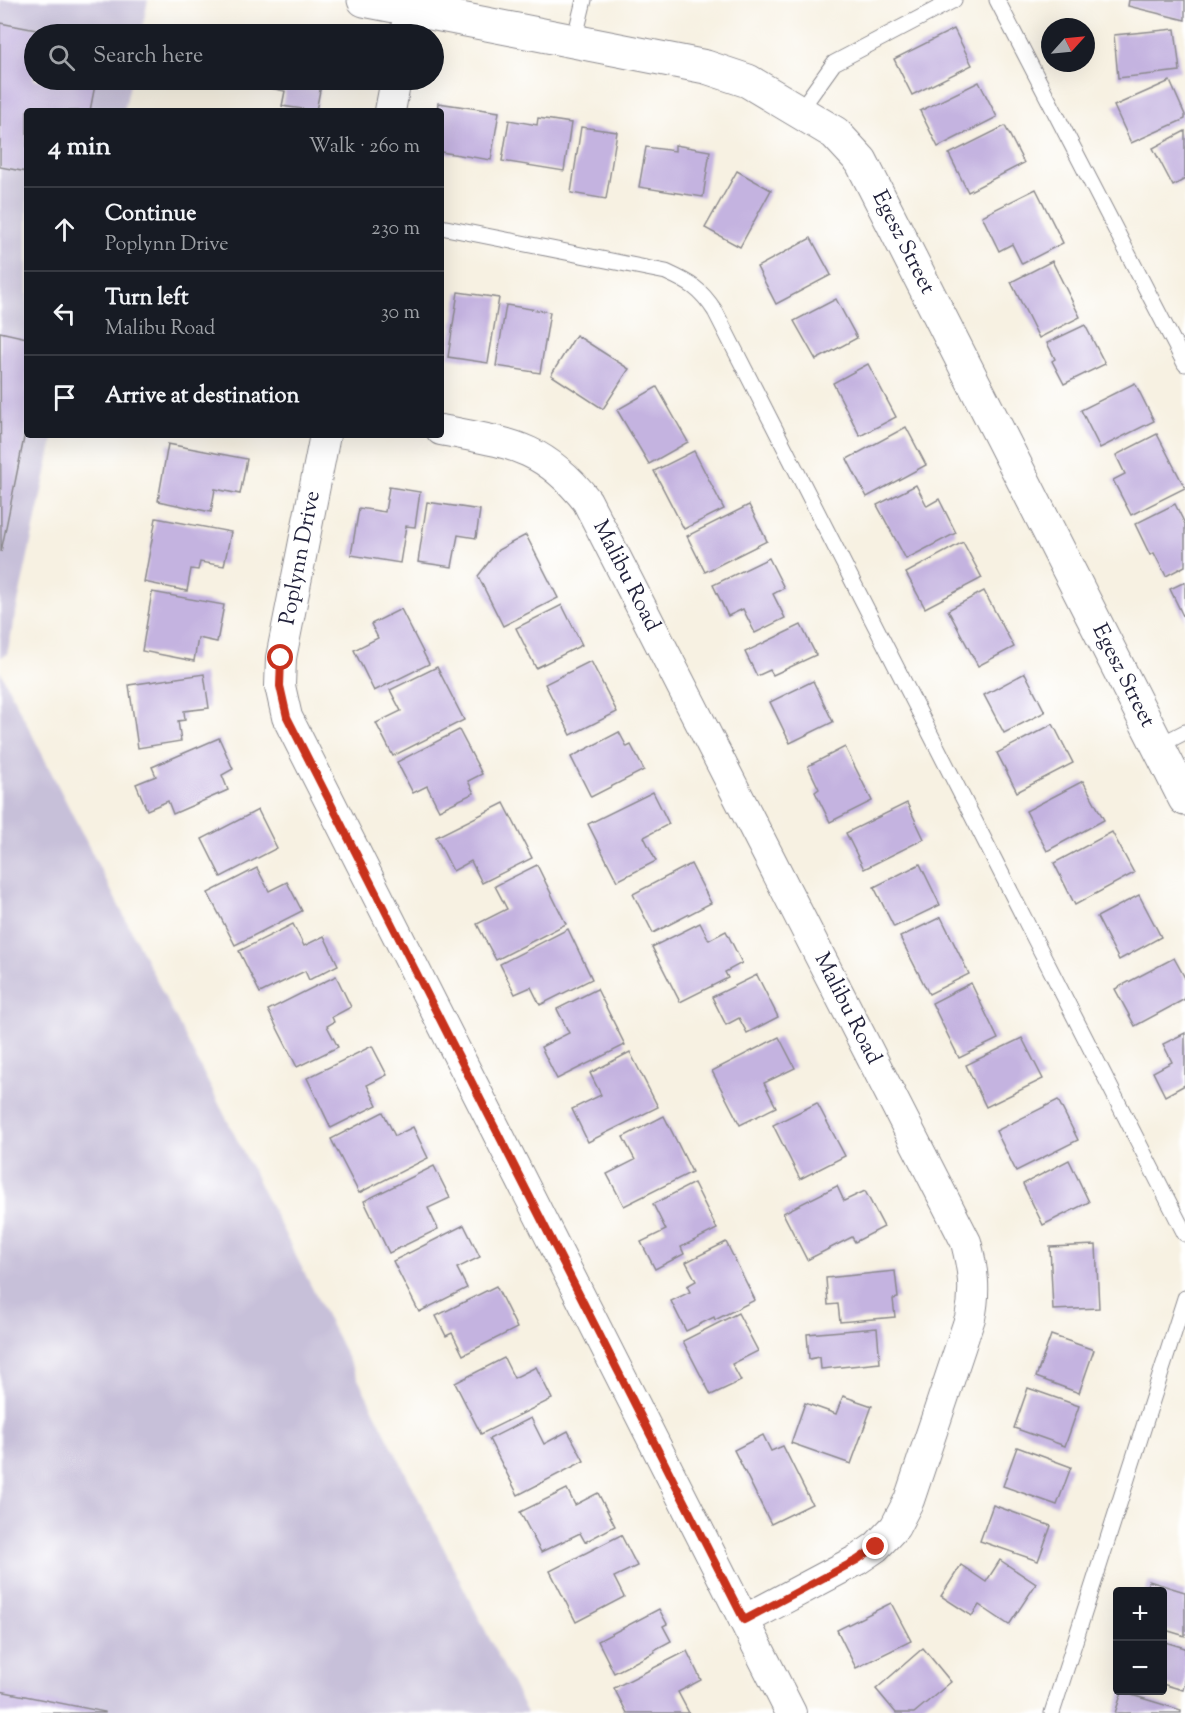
<!DOCTYPE html>
<html lang="en">
<head>
<meta charset="utf-8">
<style>
	:root { --surface:#171b24; --page:#20242c; --text:#f1f3f6; --muted:#9ea1a6; --line:#363941 }
	body { margin:0; font-family:"Sorts Mill Goudy",serif; background:var(--page); color:var(--text) }
	.controls { position:absolute; right:18px; bottom:18px; display:grid; overflow:hidden; border-radius:6px; box-shadow:0 6px 24px #0002 }
	.controls button { width:54px; height:54px; display:grid; place-items:center; padding:0; border:0; border-bottom:2px solid var(--line); background:var(--surface); color:var(--text); font:30px sans-serif }
	.compass { position:absolute; left:1041px; top:18px; width:54px; height:54px; border-radius:50%; background:var(--surface); box-shadow:0 6px 24px #0002; rotate:63deg }
	.stop { position:absolute; width:18px; height:18px; margin:-14px; border:4px solid #c8321e; border-radius:50%; background:#fff }
	.stop.end { background:#c8321e; border-color:#fff; box-shadow:0 2px 6px #0008 }
	.list { margin:0; padding:0; list-style:none }
	h2 { display:flex; justify-content:space-between; align-items:center; height:78px; margin:0; padding:0 24px; font-size:26px }
	h2 small { font-size:20px; font-weight:400; color:var(--muted) }
	.list li { display:grid; grid-template-columns:39px 1fr auto; gap:18px; align-items:center; box-sizing:border-box; height:84px; padding:0 24px; border-top:2px solid var(--line) }
	.list b { display:block; font-size:22px; white-space:nowrap }
	.list p { margin:0; font-size:20px; white-space:nowrap; color:var(--muted) }
	.list em { font-size:20px; font-style:normal; color:var(--muted) }
	.icon { flex:none; width:33px; height:33px; fill:none; stroke:currentColor; stroke-width:2; stroke-linecap:round; stroke-linejoin:round }
	.map { position:relative; flex:none; width:1185px; height:1713px; overflow:hidden }
	.search { position:absolute; background:var(--surface); box-shadow:0 6px 24px #0002; left:24px; top:24px; width:420px; height:66px; display:flex; align-items:center; gap:15px; box-sizing:border-box; padding:0 21px; border-radius:33px; color:var(--muted); font-size:22px }
	.panel { position:absolute; background:var(--surface); box-shadow:0 6px 24px #0002; left:24px; top:108px; width:420px; height:330px; border-radius:6px }
	.map>svg:first-child { display:block }
	.industrial { fill:#c7c0d9 }
	.building { fill:#c4b3e0 }
	.lines { fill:none; stroke-linecap:round; stroke-linejoin:round }
	.service-casing { stroke:#8c8a8e; stroke-width:17 }
	.minor-casing { stroke:#8c8a8e; stroke-width:32 }
	.tertiary-casing { stroke:#8c8a8e; stroke-width:35 }
	.service { stroke:#fff; stroke-width:15 }
	.minor { stroke:#fff; stroke-width:30 }
	.tertiary { stroke:#fff; stroke-width:33 }
	.route { stroke:#c8321e; stroke-width:8 }
	.labels { text-anchor:middle; dominant-baseline:central; stroke-width:5; stroke-linejoin:round; paint-order:stroke }
	.street-label { font-size:22px; fill:#22223b; stroke:#fff }
</style>
</head>
<body>
<div class="map">
<svg width="1185" height="1713" viewBox="0 0 1185 1713">
	<rect width="100%" height="100%" fill="#fff"/>
	<filter id="ink" filterUnits="userSpaceOnUse"><feTurbulence type="fractalNoise" baseFrequency=".0167" numOctaves="2"/><feDisplacementMap in="SourceGraphic" scale="12" xChannelSelector="R" yChannelSelector="G"/><feConvolveMatrix kernelMatrix="1 2 1 2 8 2 1 2 1" color-interpolation-filters="sRGB"/></filter>
	<filter id="wash" filterUnits="userSpaceOnUse"><feTurbulence type="fractalNoise" baseFrequency=".008" numOctaves="4" result="noise"/><feDisplacementMap in="SourceGraphic" scale="24" xChannelSelector="R" yChannelSelector="G"/><feGaussianBlur stdDeviation="1.35" result="paint"/><feColorMatrix in="noise" values="0 0 0 0 0 0 0 0 0 0 0 0 0 0 0 0 0 1.4 0 .05"/><feComposite in="paint" operator="in"/></filter>
	<g filter="url(#wash)">
		<rect width="100%" height="100%" fill="#f7f1e2"/>
		<!-- industrial -->
		<g class="industrial">
			<polygon points="0,0 148,0 141,34 34,34 34,80 131,80 124,111 27,111 27,435 54,435 7,654 0,657"/>
			<polygon points="0,671 527,1713 0,1713"/>
		</g>
		<g id="blocks">
			<!-- building -->
			<g class="building">
				<polygon points="1129,0 1185,0 1185,20 1128,6"/>
				<polygon points="0,23 52,33 34,34 34,80 96,80 90,111 27,111 27,172 0,167"/>
				<polygon points="954,29 972,65 912,95 894,59"/>
				<polygon points="1175,29 1180,71 1118,78 1114,35"/>
				<polygon points="244,80 322,80 316,111 282,106 285,91 243,83"/>
				<polygon points="1170,81 1185,115 1185,119 1131,143 1114,106"/>
				<polygon points="979,82 997,117 938,147 920,111"/>
				<polygon points="438,103 499,112 491,160 441,152 441,111 437,111"/>
				<polygon points="538,118 571,123 564,171 502,161 509,120 537,125"/>
				<polygon points="1005,126 1024,163 968,192 949,154"/>
				<polygon points="581,127 617,132 606,199 571,193"/>
				<polygon points="1185,131 1185,179 1173,186 1153,148"/>
				<polygon points="675,145 710,151 703,197 639,187 646,147 675,151"/>
				<polygon points="737,171 771,190 740,247 705,228"/>
				<polygon points="1036,189 1063,243 1022,264 1012,244 999,251 982,216"/>
				<polygon points="811,238 831,275 776,304 757,267"/>
				<polygon points="1052,261 1080,317 1039,338 1011,282"/>
				<polygon points="458,292 499,298 488,363 448,357"/>
				<polygon points="836,299 857,338 816,360 794,321"/>
				<polygon points="506,305 550,312 540,373 496,366"/>
				<polygon points="1085,325 1105,364 1064,384 1052,361 1055,359 1047,343"/>
				<polygon points="0,332 27,338 27,423 1,552"/>
				<polygon points="576,335 629,369 603,409 551,375"/>
				<polygon points="868,364 896,417 860,436 833,383"/>
				<polygon points="1135,383 1154,421 1100,448 1081,410"/>
				<polygon points="657,387 688,442 649,464 617,410"/>
				<polygon points="906,427 926,465 867,497 847,459"/>
				<polygon points="1157,434 1185,488 1131,515 1113,480 1125,474 1116,455"/>
				<polygon points="168,444 247,459 240,494 215,489 211,512 158,501"/>
				<polygon points="694,451 724,509 684,529 654,471"/>
				<polygon points="916,485 927,506 939,499 956,533 906,559 877,505"/>
				<polygon points="389,487 420,492 415,527 406,526 400,563 351,555 359,508 385,512"/>
				<polygon points="427,502 480,510 476,538 458,535 452,567 418,562"/>
				<polygon points="1175,504 1185,524 1185,566 1166,576 1154,553 1150,555 1135,524"/>
				<polygon points="749,505 767,541 705,572 687,536"/>
				<polygon points="156,518 231,532 224,566 200,562 198,570 191,569 187,591 144,582"/>
				<polygon points="526,535 558,598 503,626 478,576 498,550"/>
				<polygon points="963,542 982,578 925,608 906,573"/>
				<polygon points="769,558 784,588 773,594 785,618 755,633 743,609 728,616 713,585"/>
				<polygon points="1185,582 1185,620 1170,589"/>
				<polygon points="984,591 1014,647 978,666 948,610"/>
				<polygon points="152,592 224,605 217,642 198,638 194,661 142,651"/>
				<polygon points="562,605 582,645 536,668 516,628"/>
				<polygon points="401,609 429,664 374,691 354,650 378,638 371,624"/>
				<polygon points="801,625 816,655 773,675 770,670 757,676 745,652"/>
				<polygon points="591,661 617,712 571,735 545,684"/>
				<polygon points="437,667 464,720 393,756 376,723 401,711 390,690"/>
				<polygon points="1025,673 1045,712 1004,733 984,695"/>
				<polygon points="204,674 209,708 184,711 185,720 178,721 181,741 138,748 129,685"/>
				<polygon points="813,681 833,722 790,743 770,702"/>
				<polygon points="1053,724 1073,763 1017,792 997,753"/>
				<polygon points="459,730 482,774 468,781 474,793 439,810 427,786 413,793 397,762"/>
				<polygon points="619,732 627,747 631,745 644,770 591,797 571,757"/>
				<polygon points="219,738 233,769 222,775 228,790 173,814 168,801 147,810 136,784 156,776 152,767"/>
				<polygon points="845,747 872,801 830,822 815,792 819,789 808,766"/>
				<polygon points="1083,781 1104,820 1047,851 1026,811"/>
				<polygon points="653,792 669,824 644,837 656,861 617,881 588,824"/>
				<polygon points="504,803 532,858 482,883 471,861 453,871 436,837"/>
				<polygon points="907,803 924,839 864,869 846,833"/>
				<polygon points="258,810 277,848 221,877 202,839"/>
				<polygon points="1112,832 1134,873 1075,905 1054,863"/>
				<polygon points="691,864 711,903 653,933 633,894"/>
				<polygon points="920,864 940,905 894,927 874,887"/>
				<polygon points="537,865 566,924 496,960 477,924 507,909 495,886"/>
				<polygon points="257,868 269,891 287,882 302,911 235,945 208,893"/>
				<polygon points="1139,895 1161,937 1119,960 1097,917"/>
				<polygon points="941,917 969,974 929,994 900,937"/>
				<polygon points="700,923 709,940 726,931 742,963 725,972 728,978 680,1002 652,947"/>
				<polygon points="293,924 304,946 324,936 338,965 309,980 305,971 260,993 239,951"/>
				<polygon points="568,929 592,979 540,1005 531,987 515,994 500,964"/>
				<polygon points="1174,958 1185,978 1185,999 1135,1026 1115,989"/>
				<polygon points="757,975 778,1017 747,1033 739,1018 726,1025 712,997"/>
				<polygon points="336,976 351,1007 332,1017 334,1022 327,1026 338,1047 297,1067 268,1010"/>
				<polygon points="971,983 998,1039 959,1058 932,1003"/>
				<polygon points="597,989 625,1045 557,1079 541,1047 569,1033 557,1009"/>
				<polygon points="1185,1033 1185,1085 1165,1096 1153,1072 1172,1062 1163,1044"/>
				<polygon points="779,1037 795,1068 764,1083 776,1107 740,1125 712,1071"/>
				<polygon points="1022,1038 1043,1079 986,1107 966,1065"/>
				<polygon points="372,1046 387,1075 367,1085 377,1105 331,1128 307,1078"/>
				<polygon points="630,1052 658,1107 588,1142 572,1109 601,1095 590,1073"/>
				<polygon points="1058,1100 1078,1140 1016,1171 996,1131"/>
				<polygon points="817,1103 845,1156 800,1179 773,1125"/>
				<polygon points="383,1112 395,1136 413,1127 428,1158 359,1193 331,1139"/>
				<polygon points="664,1116 692,1172 624,1206 607,1174 635,1160 623,1137"/>
				<polygon points="1069,1160 1089,1202 1043,1225 1023,1184"/>
				<polygon points="434,1166 450,1198 428,1208 438,1229 389,1253 364,1201"/>
				<polygon points="694,1183 717,1229 681,1247 684,1254 655,1269 641,1242 666,1230 653,1204"/>
				<polygon points="837,1186 844,1201 865,1191 884,1227 855,1242 852,1237 807,1260 783,1213"/>
				<polygon points="464,1225 480,1257 457,1268 467,1288 419,1312 393,1261"/>
				<polygon points="726,1242 755,1300 715,1320 714,1317 686,1331 671,1301 690,1292 687,1286 696,1281 686,1262"/>
				<polygon points="1096,1245 1099,1308 1053,1310 1050,1247"/>
				<polygon points="895,1271 898,1298 893,1299 895,1317 840,1322 838,1304 828,1305 826,1278"/>
				<polygon points="496,1286 517,1328 463,1355 452,1333 446,1336 436,1316"/>
				<polygon points="738,1313 758,1351 732,1364 741,1381 711,1395 683,1341"/>
				<polygon points="877,1328 880,1363 821,1369 820,1357 809,1359 807,1334"/>
				<polygon points="1051,1335 1094,1350 1079,1393 1036,1377"/>
				<polygon points="504,1358 514,1378 536,1367 552,1399 481,1434 455,1383"/>
				<polygon points="1028,1388 1079,1406 1065,1446 1014,1428"/>
				<polygon points="843,1396 872,1406 851,1464 791,1443 805,1403 836,1414"/>
				<polygon points="531,1418 544,1444 568,1431 584,1461 518,1495 489,1439"/>
				<polygon points="763,1435 771,1451 783,1446 812,1504 771,1524 734,1450"/>
				<polygon points="1017,1447 1071,1467 1057,1505 1003,1486"/>
				<polygon points="567,1489 575,1505 598,1493 615,1526 585,1542 580,1533 541,1552 520,1512"/>
				<polygon points="993,1505 1051,1526 1038,1561 980,1541"/>
				<polygon points="621,1535 637,1566 614,1577 624,1597 576,1622 550,1571"/>
				<polygon points="1000,1560 1036,1584 1009,1625 979,1605 972,1616 941,1596 961,1565 986,1582"/>
				<polygon points="1149,1581 1185,1592 1185,1636 1162,1629 1162,1592 1145,1592"/>
				<polygon points="891,1603 911,1641 856,1668 837,1630"/>
				<polygon points="659,1609 667,1624 663,1626 671,1641 654,1650 655,1652 614,1673 598,1641"/>
				<polygon points="1162,1641 1185,1648 1185,1682 1183,1690 1162,1684"/>
				<polygon points="923,1648 951,1682 914,1713 896,1713 876,1689"/>
				<polygon points="687,1651 701,1680 678,1692 689,1713 627,1713 614,1688"/>
				<polygon points="0,1691 105,1712 105,1713 0,1713"/>
				<polygon points="1122,1692 1181,1710 1181,1713 1115,1713"/>
			</g>
		</g>
	</g>
	<g filter="url(#ink)">
		<use href="#blocks" fill-opacity="0" stroke="#8c8a8e" stroke-width="1.5"/>
		<g class="lines">
			<!-- service casing -->
			<g class="service-casing">
				<g id="service">
					<polyline points="997,0 1185,364"/>
					<polyline points="574,41 584,0"/>
					<polyline points="799,112 834,63 954,0"/>
					<path d="M441 227 666 272C690 283 700 288 715 311L1185 1234"/>
					<polyline points="1158,746 1185,732"/>
					<polyline points="1052,1713 1185,1298"/>
				</g>
			</g>
			<!-- minor casing -->
			<g class="minor-casing">
				<g id="minor">
					<polyline points="405,34 410,9"/>
					<polyline points="390,111 396,80"/>
					<path id="s1" d="M441 430C507 443 542 444 587 501L966 1242C973 1270 976 1290 970 1318L909 1500 895 1527 876 1547 857 1560 744 1620"/>
					<polyline points="325,435 281,658 280,686 287,717 791,1713"/>
				</g>
			</g>
			<!-- tertiary casing -->
			<g class="tertiary-casing">
				<g id="tertiary">
					<path id="s2" d="M364 0 706 67 748 81 835 133 861 161 1185 799"/>
				</g>
			</g>
			<!-- service -->
			<use href="#service" class="service"/>
			<!-- minor -->
			<use href="#minor" class="minor"/>
			<!-- tertiary -->
			<use href="#tertiary" class="tertiary"/>
		</g>
	</g>
	<g class="lines" filter="url(#ink)">
		<!-- route -->
		<polyline class="route" points="281,658 280,686 287,717 744,1620 857,1560 876,1547"/>
	</g>
	<g class="labels">
		<!-- street labels -->
		<g class="street-label">
			<text stroke="none"><textPath href="#s2" startOffset="624">Egesz Street</textPath></text>
			<text transform="translate(301 558) rotate(-79)">Poplynn Drive</text>
			<text stroke="none"><textPath href="#s1" startOffset="252">Malibu Road</textPath></text>
			<text stroke="none"><textPath href="#s2" startOffset="1110">Egesz Street</textPath></text>
			<text stroke="none"><textPath href="#s1" startOffset="738">Malibu Road</textPath></text>
		</g>
	</g>
</svg>
<div class="controls">
<button>+</button>
<button>−</button>
</div>
<svg class="compass" viewBox="-18 -18 36 36"><path d="M0-13l5 13h-10z" fill="#e53935"/><path d="M0 13l5-13h-10z" fill="#9ea1a6"/></svg>
<div class="stop" style="left:281px;top:658px"></div>
<div class="stop end" style="left:876px;top:1547px"></div>
<div class="search"><svg class="icon" aria-label="search" viewBox="0 0 24 24"><circle cx="10" cy="10" r="6"/><path d="M15 15l6 6"/></svg>Search here</div>
<section class="panel">
<h2>4 min<small>Walk · 260 m</small></h2>
<ul class="list">
<li><svg class="icon" aria-label="ahead" viewBox="0 0 24 24"><path d="M12 20V5M6 11l6-6 6 6"/></svg><div><b>Continue</b><p>Poplynn Drive</p></div><em>230 m</em></li>
<li><svg class="icon" aria-label="left" viewBox="0 0 24 24"><path d="M17 20v-9H6M10 6l-5 5 5 5"/></svg><div><b>Turn left</b><p>Malibu Road</p></div><em>30 m</em></li>
<li><svg class="icon" aria-label="arrive" viewBox="0 0 24 24"><path d="M6 21V4h12l-3 4 3 4H6"/></svg><div><b>Arrive at destination</b></div></li>
</ul>
</section>
</div>
</body>
</html>
